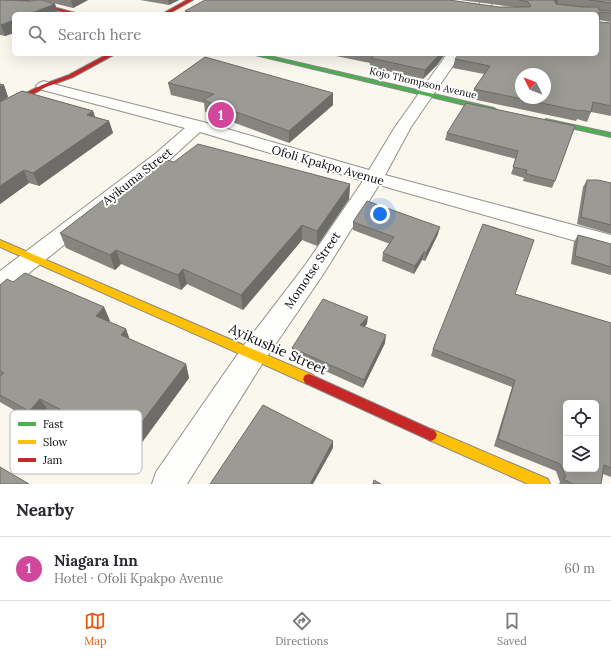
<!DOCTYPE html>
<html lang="en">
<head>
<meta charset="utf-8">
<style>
	:root { --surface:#fff; --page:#f2f2f3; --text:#2b2b33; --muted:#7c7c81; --line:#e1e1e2; --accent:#ea580c }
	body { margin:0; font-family:Lora,serif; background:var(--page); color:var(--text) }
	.controls { position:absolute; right:12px; bottom:12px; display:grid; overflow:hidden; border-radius:6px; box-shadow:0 4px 16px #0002 }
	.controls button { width:36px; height:36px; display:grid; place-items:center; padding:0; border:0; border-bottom:1px solid var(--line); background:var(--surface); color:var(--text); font:20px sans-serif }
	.compass { position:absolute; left:515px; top:68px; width:36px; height:36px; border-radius:50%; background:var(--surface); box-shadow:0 4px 16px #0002; rotate:312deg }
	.you { position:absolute; left:380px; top:214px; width:14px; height:14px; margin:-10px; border:3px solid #fff; border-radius:50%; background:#1a73e8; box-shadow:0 0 0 6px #1a73e833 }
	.badge { display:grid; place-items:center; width:26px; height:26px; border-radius:50%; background:var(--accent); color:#fff; font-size:13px; font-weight:700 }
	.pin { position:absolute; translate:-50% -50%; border:2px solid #fff; box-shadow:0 1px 4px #0006 }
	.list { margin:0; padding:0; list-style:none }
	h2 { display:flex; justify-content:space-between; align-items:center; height:52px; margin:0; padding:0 16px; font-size:17px }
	h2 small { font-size:13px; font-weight:400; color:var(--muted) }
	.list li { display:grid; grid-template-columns:26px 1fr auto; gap:12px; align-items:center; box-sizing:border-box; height:64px; padding:0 16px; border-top:1px solid var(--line) }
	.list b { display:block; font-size:15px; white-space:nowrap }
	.list p { margin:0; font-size:13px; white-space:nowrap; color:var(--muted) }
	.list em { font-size:13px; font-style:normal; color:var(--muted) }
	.icon { flex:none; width:22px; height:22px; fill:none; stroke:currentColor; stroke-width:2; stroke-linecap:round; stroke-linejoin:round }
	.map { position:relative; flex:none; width:611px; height:484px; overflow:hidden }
	.search { position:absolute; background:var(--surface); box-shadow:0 4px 16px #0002; left:12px; right:12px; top:12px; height:44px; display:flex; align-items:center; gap:10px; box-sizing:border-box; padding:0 14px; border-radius:6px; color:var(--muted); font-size:15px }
	.sheet { height:116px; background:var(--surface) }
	nav { display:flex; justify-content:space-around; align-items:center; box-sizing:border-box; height:56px; border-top:1px solid var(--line); background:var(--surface); font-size:11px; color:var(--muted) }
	nav a { display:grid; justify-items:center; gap:2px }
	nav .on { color:var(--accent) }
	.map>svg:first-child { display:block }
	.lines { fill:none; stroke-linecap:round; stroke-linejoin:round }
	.street-casing { stroke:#93918d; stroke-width:2 }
	.fast-casing { stroke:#898884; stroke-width:2 }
	.slow-casing { stroke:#898884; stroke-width:2 }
	.jam-casing { stroke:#898884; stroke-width:2 }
	.street { fill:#fefefc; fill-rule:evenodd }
	.fast { fill:#4caf50; fill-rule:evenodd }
	.slow { fill:#ffc107; fill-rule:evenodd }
	.jam { fill:#c62828; fill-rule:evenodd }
	.wall { fill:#86847f }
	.shaded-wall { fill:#6d6c68 }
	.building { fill:#9c9a94; stroke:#6d6c68; fill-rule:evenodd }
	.labels { text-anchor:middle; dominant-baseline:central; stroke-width:4; stroke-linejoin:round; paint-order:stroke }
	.far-street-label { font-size:10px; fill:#0b0b0b; stroke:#fff }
	.street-label { font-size:12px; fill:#0b0b0b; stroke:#fff }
	.near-street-label { font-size:14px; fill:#0b0b0b; stroke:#fff }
	.key { fill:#fff; stroke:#b6b6b6; stroke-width:1 }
	.key-label { font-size:11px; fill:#0b0b0b }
</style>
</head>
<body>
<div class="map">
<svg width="611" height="484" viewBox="0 0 611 484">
	<rect width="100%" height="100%" fill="#faf7ee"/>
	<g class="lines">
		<!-- street casing -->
		<g class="street-casing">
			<g id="street">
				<polygon points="482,0 494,0 486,14 474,14"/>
				<polygon points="447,54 461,54 411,127 385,175 611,235 611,251 379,185 322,276 264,361 187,484 152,484 156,472 244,345 306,264 363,181 200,132 167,162 8,290 0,293 0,271 155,154 185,128 39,89 36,86 39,83 44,81 49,83 203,122 369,170 395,127"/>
			</g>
		</g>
		<!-- fast casing -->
		<g class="fast-casing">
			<g id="fast">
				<polygon points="251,54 261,54 494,108 497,110 494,112"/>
				<polygon points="546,119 611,133 611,137 544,122 543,121"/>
			</g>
		</g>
		<!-- slow casing -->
		<g class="slow-casing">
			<g id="slow">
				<polygon points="0,240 313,375 315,379 313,383 309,384 305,383 0,247"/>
				<polygon points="431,429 548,479 550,484 528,484 427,439 425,435 427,431"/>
			</g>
		</g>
		<!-- jam casing -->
		<g class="jam-casing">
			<g id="jam">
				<polygon points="19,0 27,0 79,14 71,14"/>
				<polygon points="187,0 193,0 168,14 162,14"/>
				<polygon points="108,54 115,54 73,77 46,87 0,111 0,106 42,85 69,75"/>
				<polygon points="309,374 435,431 437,435 435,439 431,441 427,439 305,383 303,379 305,375"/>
			</g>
		</g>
		<!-- street -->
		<use href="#street" class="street"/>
		<!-- fast -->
		<use href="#fast" class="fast"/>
		<!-- slow -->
		<use href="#slow" class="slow"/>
		<!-- jam -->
		<use href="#jam" class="jam"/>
	</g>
	<!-- wall -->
	<g class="wall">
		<polygon points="0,0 55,4 58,14 14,14 14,33 5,36 0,35"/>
		<polygon points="41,0 88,0 73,8"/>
		<polygon points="140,0 179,0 169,5"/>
		<polygon points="460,0 611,0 611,22 599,20 599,22 611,23 611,116 591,112 587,122 577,119 576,121 472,99 474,89 484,74 453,68 455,59 597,14 186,14 185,11 514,7"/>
		<polygon points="326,54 445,54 437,65 423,79 370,67 370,63"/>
		<polygon points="168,83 333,93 333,105 289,143 205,112 204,103 171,95"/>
		<polygon points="0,84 4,85 8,97 1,101 22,91 93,111 95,117 109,121 113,133 39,186 29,183 0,204"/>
		<polygon points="466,103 555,181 552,188 523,181 524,178 511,174 516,159 445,140 447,133"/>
		<polygon points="174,162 350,184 349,199 317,246 302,240 243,310 187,284 181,290 121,264 115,270 66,248 60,233 106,201"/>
		<polygon points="587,180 611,183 611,234 577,224 583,187"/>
		<polygon points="353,222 438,234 425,261 422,260 414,274 382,261 383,253 390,244 353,230"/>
		<polygon points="578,235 611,244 611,275 571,264 574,242"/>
		<polygon points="0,285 104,307 110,321 109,322 126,329 129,339 186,364 189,378 132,456 49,412 38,424 0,402"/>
		<polygon points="515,294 611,323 611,477 603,474 601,484 559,484 560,482 556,471 494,446 512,387 431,356 433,349"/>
		<polygon points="367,324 365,327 385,343 363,388 292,356 292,348"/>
	</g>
	<!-- shaded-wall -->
	<g class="shaded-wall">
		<polygon points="71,0 88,0 73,8"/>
		<polygon points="168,0 179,0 169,5"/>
		<polygon points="554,0 558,0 557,4 552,8"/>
		<polygon points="55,4 58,14 29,14"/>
		<polygon points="14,20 14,33 5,36 1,25"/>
		<polygon points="440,54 445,54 437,65 423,79 425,70"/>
		<polygon points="4,85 8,97 0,102 0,87"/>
		<polygon points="333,93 333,105 289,143 289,131"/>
		<polygon points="93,111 97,123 87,115"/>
		<polygon points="109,121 113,133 39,186 33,173"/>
		<polygon points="24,170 29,183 0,204 0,186"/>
		<polygon points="350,184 349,199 317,246 317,231"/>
		<polygon points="302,225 302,240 243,310 241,295"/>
		<polygon points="440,227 438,234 425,261 426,253"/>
		<polygon points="116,250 121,264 115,270 110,255"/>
		<polygon points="424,252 422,260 414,274 415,266"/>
		<polygon points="183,269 187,284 181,290 178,275"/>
		<polygon points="104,307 110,321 102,330 96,316"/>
		<polygon points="368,317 367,324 359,332 360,325"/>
		<polygon points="126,329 131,343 121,335"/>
		<polygon points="386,335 385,343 363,388 364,380"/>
		<polygon points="186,364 189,378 132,456 126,443"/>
		<polygon points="40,399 49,412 38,424 29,411"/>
		<polygon points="333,441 333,448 313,484 310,484"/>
	</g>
	<!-- building -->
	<g class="building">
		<polygon points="0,0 32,1 36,0 41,0 55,4 29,14 14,14 14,20 1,25 0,25"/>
		<path d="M205 0H449L499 7H529L531 6 528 2 519 0H554L556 4 582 7H598L599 10 611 11V13L599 12V22L611 23V106L593 102 591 112 581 110 580 111 474 89 490 66 455 59 459 54H597V14H198L185 11ZM521 74H545V98H521Z"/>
		<polygon points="589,0 611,0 611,3"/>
		<polygon points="369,54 440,54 425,70 371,58 374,55"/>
		<polygon points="205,57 333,93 289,131 203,100 214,94 168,83"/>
		<polygon points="0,84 4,85 0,87"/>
		<polygon points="22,91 93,111 87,115 109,121 33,173 24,170 0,186 0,102"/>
		<polygon points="466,103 575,126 555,181 526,174 527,170 513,167 518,151 447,133"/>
		<polygon points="198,144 350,184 317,231 302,225 241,295 183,269 178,275 116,250 110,255 60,233 103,200 106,201 163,159 174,162"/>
		<polygon points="587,180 598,180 611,183 611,225 581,217"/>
		<polygon points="367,201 440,227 426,253 424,252 415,266 383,253 394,237 353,222"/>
		<path d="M483 224 534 240 515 294 611 323V468L604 465 601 484H573L563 479 566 477 560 464 498 439 515 380 433 349ZM566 403H596V469H566Z"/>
		<polygon points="578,235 611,244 611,267 575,256"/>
		<polygon points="25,273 104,307 96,316 126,329 121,335 186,364 126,443 40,399 29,411 0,395 0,376 4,373 0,371 0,285 7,279 13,282"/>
		<polygon points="323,299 368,317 360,325 386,335 364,380 292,348"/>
		<polygon points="263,405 333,441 310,484 210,484"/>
		<polygon points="0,467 29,484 0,484"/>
		<polygon points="374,480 381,484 373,484"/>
	</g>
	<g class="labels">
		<!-- far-street labels -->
		<g class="far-street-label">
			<text transform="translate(423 83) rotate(13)">Kojo Thompson Avenue</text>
		</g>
		<!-- street labels -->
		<g class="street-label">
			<text transform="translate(328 165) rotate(16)">Ofoli Kpakpo Avenue</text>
			<text transform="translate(137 176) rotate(-38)">Ayikuma Street</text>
			<text transform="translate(312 270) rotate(-56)">Momotse Street</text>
		</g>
		<!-- near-street labels -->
		<g class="near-street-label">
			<text transform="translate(278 349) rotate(24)">Ayikushie Street</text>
		</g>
	</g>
	<!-- legend -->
	<rect x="10" y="410" width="132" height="64" rx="6" class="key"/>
	<rect x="18" y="422" width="18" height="4" fill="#4caf50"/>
	<rect x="18" y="440" width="18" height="4" fill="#ffc107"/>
	<rect x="18" y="458" width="18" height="4" fill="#c62828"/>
	<g class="key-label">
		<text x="43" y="428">Fast</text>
		<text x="43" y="446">Slow</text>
		<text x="43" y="464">Jam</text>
	</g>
</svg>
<div class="controls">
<button><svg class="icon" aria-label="locate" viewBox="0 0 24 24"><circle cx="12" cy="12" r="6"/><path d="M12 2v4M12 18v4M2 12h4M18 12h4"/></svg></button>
<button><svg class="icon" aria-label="layers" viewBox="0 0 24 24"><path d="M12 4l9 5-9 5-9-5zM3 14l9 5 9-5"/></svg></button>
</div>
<svg class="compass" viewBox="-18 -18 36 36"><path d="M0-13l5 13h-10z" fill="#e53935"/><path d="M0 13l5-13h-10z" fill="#7c7c81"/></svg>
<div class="you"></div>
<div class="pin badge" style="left:221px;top:115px;background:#d1479c">1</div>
<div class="search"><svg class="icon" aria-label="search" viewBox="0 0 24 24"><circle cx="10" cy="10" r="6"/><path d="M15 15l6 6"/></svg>Search here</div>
</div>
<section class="sheet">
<h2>Nearby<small></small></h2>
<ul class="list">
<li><span class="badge" style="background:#d1479c">1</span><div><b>Niagara Inn</b><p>Hotel · Ofoli Kpakpo Avenue</p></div><em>60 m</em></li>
</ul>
</section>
<nav>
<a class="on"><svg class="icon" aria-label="map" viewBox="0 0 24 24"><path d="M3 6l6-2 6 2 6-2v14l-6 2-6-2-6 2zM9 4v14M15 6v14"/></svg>Map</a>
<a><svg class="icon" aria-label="directions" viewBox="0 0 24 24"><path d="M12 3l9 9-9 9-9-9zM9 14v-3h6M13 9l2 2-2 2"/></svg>Directions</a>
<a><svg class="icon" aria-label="saved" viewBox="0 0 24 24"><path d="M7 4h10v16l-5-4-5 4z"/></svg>Saved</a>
</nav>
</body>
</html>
